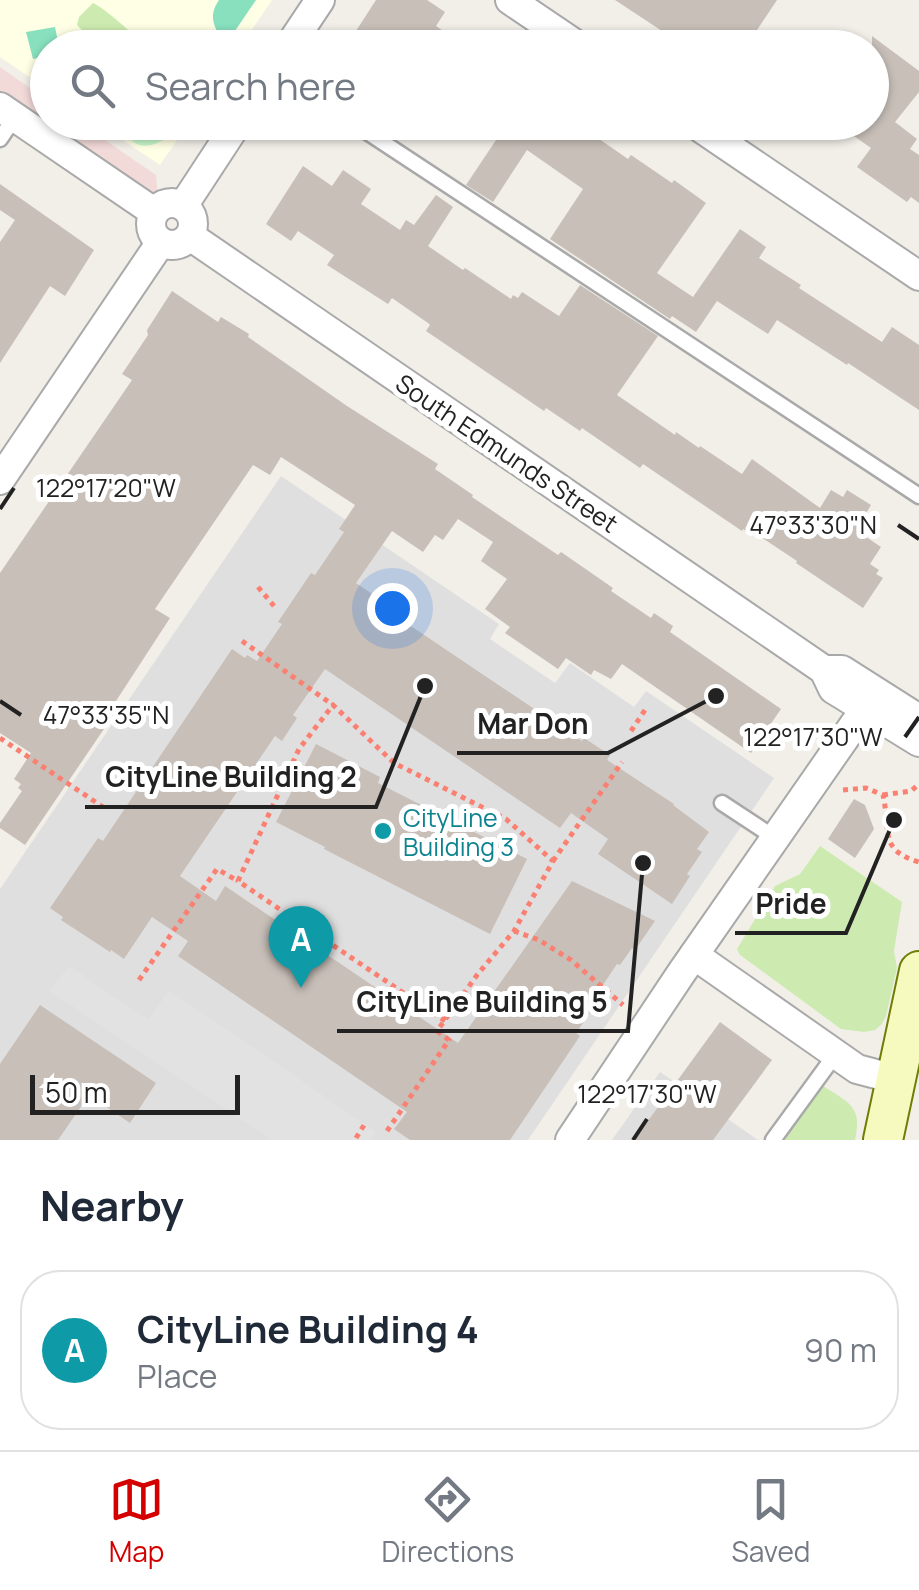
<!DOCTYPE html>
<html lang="en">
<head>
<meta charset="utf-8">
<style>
	:root { --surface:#fff; --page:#f2f2f3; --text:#1f2937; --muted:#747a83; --line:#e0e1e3; --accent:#d40000 }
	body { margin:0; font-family:Manrope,sans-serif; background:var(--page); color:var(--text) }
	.scale { position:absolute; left:30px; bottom:25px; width:210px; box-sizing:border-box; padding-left:10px; border:5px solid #222; border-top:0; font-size:28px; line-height:35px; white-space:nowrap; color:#222; -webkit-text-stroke:8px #fff; paint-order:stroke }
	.you { position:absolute; left:392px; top:608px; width:35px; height:35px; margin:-25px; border:8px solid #fff; border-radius:50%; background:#1a73e8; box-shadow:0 0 0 15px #1a73e833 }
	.badge { display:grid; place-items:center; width:65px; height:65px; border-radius:50%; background:var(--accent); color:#fff; font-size:32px; font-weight:700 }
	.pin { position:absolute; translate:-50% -82px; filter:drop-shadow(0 2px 5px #0008) }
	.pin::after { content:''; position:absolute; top:52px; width:35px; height:30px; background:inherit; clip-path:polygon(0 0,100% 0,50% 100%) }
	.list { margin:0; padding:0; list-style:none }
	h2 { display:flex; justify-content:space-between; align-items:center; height:130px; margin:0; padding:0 40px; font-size:42px }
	h2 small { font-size:32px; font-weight:400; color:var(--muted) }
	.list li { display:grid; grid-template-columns:65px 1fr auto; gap:30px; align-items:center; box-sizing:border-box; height:160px; margin:0 20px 20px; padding:0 20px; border:2px solid var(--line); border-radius:40px }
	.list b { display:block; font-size:38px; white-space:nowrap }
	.list p { margin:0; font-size:32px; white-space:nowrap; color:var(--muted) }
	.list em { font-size:32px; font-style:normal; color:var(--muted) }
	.icon { flex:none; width:55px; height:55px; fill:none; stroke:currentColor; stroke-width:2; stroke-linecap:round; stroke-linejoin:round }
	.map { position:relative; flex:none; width:919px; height:1140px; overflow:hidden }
	.search { position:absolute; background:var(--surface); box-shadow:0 2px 8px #0004; left:30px; right:30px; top:30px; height:110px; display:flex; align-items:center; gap:25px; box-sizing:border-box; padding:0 35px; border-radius:55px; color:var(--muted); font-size:38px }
	.sheet { height:310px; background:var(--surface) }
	nav { display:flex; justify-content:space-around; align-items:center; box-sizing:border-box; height:140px; border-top:2px solid var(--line); background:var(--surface); font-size:28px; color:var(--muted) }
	nav a { display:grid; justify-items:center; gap:5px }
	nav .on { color:var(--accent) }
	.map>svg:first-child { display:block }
	.residential { fill:#e0dfdf }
	.commercial { fill:#f2dad9 }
	.education { fill:#ffffe5 }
	.grass { fill:#cdebb0 }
	.park { fill:#c8facc }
	.pitch { fill:#88e0be }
	.parking { fill:#e2e2e2 }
	.building { fill:#c7bfb8 }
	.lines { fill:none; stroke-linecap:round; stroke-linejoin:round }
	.service-casing { stroke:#a9a9a9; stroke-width:19 }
	.minor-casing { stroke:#a9a9a9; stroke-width:32 }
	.secondary-casing { stroke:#707d05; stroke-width:42 }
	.path { stroke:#fa8072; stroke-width:5; stroke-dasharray:5 5; stroke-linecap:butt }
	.service { stroke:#fff; stroke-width:14 }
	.minor { stroke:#fff; stroke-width:28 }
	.secondary { stroke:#f7fabf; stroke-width:38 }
	.ticks { fill:none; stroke:#222; stroke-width:4 }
	.culture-dot { fill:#0f9aa8; stroke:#fff; stroke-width:4 }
	.labels { text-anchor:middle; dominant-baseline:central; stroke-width:10; stroke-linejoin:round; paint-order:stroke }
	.street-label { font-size:25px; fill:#222; stroke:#fff }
	.culture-label { font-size:25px; fill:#0d838f; stroke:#fff; text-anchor:start }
	.ticks-label { font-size:25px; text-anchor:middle; fill:#222; stroke:#fff; stroke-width:10; stroke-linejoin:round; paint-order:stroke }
	.leader { fill:none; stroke:#222; stroke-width:4 }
	.callout-dot { fill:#222; stroke:#fff; stroke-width:4 }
	.callout-label { font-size:28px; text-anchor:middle; font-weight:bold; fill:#222; stroke:#fff; stroke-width:10; stroke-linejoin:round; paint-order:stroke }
</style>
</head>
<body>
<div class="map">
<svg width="919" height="1140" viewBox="0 0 919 1140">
	<rect width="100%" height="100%" fill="#f2efe9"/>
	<!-- residential -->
	<g class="residential">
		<polygon points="281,476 499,624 490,639 555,683 570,663 634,707 646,691 774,778 528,1140 0,1140 0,889"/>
		<polygon points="660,1072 758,1140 612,1140"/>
	</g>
	<!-- commercial -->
	<polygon class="commercial" points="0,67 47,100 48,122 80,123 156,175 157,189 145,207 0,122"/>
	<!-- education -->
	<g class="education">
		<polygon points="0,0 272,0 240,47 48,48 47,89 0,57"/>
		<polygon points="97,123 189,123 160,165"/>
	</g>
	<!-- grass -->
	<g class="grass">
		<path d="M93 3C103 7 139 38 145 47H98L77 25 79 17Z"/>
		<polygon points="820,846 902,902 894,951 897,968 886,1016 882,1024 875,1030 864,1032 841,1029 740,955 737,949 775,886 800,874"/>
		<path d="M822 1085C848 1103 863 1105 855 1140H785Z"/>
	</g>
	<!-- park -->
	<path class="park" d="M122 123V122L180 123C164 147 132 159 122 123Z"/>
	<!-- pitch -->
	<g class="pitch">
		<path d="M219 0H256L224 47H186C195 35 205 33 219 35 212 22 210 13 219 0Z"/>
		<polygon points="55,27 59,47 48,48 47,56 33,59 26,32"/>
	</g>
	<!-- parking -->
	<polygon class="parking" points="69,966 149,1020 169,990 376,1132 372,1140 273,1140 50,991"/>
	<!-- building -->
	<g class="building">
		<polygon points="376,0 427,0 445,12 436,26 468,48 345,48"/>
		<polygon points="615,0 777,0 745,48 655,48 665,33"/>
		<polygon points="872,36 919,71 919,92 895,122 917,139 910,149 919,155 919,203 911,197 907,202 857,167 871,148 834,122 872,122"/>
		<polygon points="508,122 601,122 592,134 628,159 631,155 672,183 674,180 706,203 657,273 693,297 740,229 766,247 759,258 801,285 799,288 882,342 892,327 919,345 919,410 848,363 847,365 777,320 768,334 717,301 696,332 672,316 670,319 550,239 583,189 527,150 493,202 466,185"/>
		<polygon points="303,166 332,186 343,170 371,189 361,204 400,230 406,220 414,225 436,195 453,207 428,246 463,270 465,268 511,299 513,295 518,298 522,292 559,316 580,285 658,336 617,395 675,435 676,432 699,448 700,446 742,474 752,459 820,508 831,490 843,497 847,490 871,505 856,530 881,547 870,564 879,570 876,574 883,578 863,608 796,563 797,561 752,531 750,534 743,529 742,531 643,464 640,468 582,428 580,431 546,408 544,411 426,331 430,325 428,323 392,298 388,304 327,265 334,255 298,231 291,241 266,224"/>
		<polygon points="0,184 94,250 65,296 50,286 0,363 0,242 15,220 0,210"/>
		<polygon points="172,291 218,322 221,317 249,334 248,337 258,344 347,406 438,464 435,469 473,495 472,497 558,555 561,552 613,588 611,591 651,618 654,613 673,626 670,632 781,709 751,753 622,664 611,679 594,670 591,675 566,658 558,669 505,633 510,627 485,609 507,579 481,561 493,542 458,519 443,540 435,535 423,552 392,531 356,583 393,608 390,612 582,741 584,738 610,755 607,760 674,804 673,805 709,832 697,849 702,852 687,874 690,876 672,904 598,854 608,839 571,813 560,828 325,669 293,715 297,718 282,741 275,736 180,876 216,901 225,886 458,1043 572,881 655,921 635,950 632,948 620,965 617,964 586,1010 590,1013 576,1033 580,1036 510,1140 410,1140 394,1129 407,1112 178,956 188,941 152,917 124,959 111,950 110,952 61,920 63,917 50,908 98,838 103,841 232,649 245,658 247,655 257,661 282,624 278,622 311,573 315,575 344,532 339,529 355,505 281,457 270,475 253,465 155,609 170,618 116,701 121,704 25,845 0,828 0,823 22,791 18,788 21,784 14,779 31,753 0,733 0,573 132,380 122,374 148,335 147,330"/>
		<polygon points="316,744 380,777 378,783 527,859 490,934 324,849 325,847 276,822"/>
		<polygon points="854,799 865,805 874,829 855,858 828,839"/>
		<polygon points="40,1005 156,1083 130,1123 89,1095 58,1140 0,1140 0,1064"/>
		<polygon points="720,1022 772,1060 747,1094 713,1140 634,1140"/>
	</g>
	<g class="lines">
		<!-- service casing -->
		<g class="service-casing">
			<g id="service">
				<polyline points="352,122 919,496"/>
				<polyline points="0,139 15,117"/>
				<polyline points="722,803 775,838"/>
				<polyline points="773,1140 835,1055"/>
			</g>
		</g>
		<!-- minor casing -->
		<g class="minor-casing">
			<g id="minor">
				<polyline points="510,0 581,48"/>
				<polyline points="288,48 320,0"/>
				<polyline points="0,107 154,212"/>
				<polyline points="692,122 919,276"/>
				<circle cx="172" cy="224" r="21"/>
				<polyline points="183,206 238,122"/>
				<polyline points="190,236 824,670 833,689 919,742"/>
				<polyline points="0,480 161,242"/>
				<polyline points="824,670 842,670 919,719"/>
				<polyline points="694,955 857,1069 895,1079"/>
				<polyline points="570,1140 682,972 865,709"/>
			</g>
		</g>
		<!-- secondary casing -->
		<g class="secondary-casing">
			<polyline id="secondary" points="883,1140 919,971"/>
		</g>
		<!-- path -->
		<g class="path">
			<polyline points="258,587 274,606"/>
			<polyline points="242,641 333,705"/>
			<polyline points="631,731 645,710"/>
			<polyline points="0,738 103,807"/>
			<path d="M843 790 866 788 883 795C891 831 878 850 919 862"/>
			<polyline points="883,795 911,791 919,784"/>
			<polyline points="553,861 622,762"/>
			<polyline points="514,931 539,940 571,960 623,1005"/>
			<polyline points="139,980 217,869 238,881"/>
			<polyline points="387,1131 449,1040 437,1031 477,975 514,931 553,861 506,819 394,763 333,705 299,749 238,881 445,1021"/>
			<polyline points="356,1138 366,1122"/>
		</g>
		<!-- service -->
		<use href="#service" class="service"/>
		<!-- minor -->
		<use href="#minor" class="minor"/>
		<!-- secondary -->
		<use href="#secondary" class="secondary"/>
	</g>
	<!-- ticks -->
	<path class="ticks" d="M0 509 14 488M898 525 919 539M0 701 21 715M905 737 919 717M633 1140 647 1119"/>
	<!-- markers -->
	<circle class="culture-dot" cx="383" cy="831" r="10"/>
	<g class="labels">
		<!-- street labels -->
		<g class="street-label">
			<text transform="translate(507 453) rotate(34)">South Edmunds Street</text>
		</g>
		<!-- culture labels -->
		<g class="culture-label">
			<text x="403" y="817">CityLine<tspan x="403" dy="29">Building 3</tspan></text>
		</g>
	</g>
	<g class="ticks-label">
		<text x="106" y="497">122°17'20"W</text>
		<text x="813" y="534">47°33'30"N</text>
		<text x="106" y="724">47°33'35"N</text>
		<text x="813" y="746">122°17'30"W</text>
		<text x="647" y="1103">122°17'30"W</text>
	</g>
	<!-- callouts -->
	<path class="leader" d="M716 696L608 753H457M425 686L376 807H85M894 820L846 933H735M643 863L628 1031H337"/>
	<g class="callout-dot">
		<circle cx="716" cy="696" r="10"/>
		<circle cx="425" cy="686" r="10"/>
		<circle cx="894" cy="820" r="10"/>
		<circle cx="643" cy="863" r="10"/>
	</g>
	<g class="callout-label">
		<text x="533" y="734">Mar Don</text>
		<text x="231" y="787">CityLine Building 2</text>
		<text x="791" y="914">Pride</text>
		<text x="482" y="1012">CityLine Building 5</text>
	</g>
</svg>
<div class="scale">50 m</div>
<div class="you"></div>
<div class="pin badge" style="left:301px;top:988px;background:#0f9aa8">A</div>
<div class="search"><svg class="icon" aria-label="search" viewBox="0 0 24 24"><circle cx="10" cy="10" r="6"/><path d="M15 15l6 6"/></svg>Search here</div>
</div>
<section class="sheet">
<h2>Nearby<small></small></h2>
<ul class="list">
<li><span class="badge" style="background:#0f9aa8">A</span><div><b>CityLine Building 4</b><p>Place</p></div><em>90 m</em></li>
</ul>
</section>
<nav>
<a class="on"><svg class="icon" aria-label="map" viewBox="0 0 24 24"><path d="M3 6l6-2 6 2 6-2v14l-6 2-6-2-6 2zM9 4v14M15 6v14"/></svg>Map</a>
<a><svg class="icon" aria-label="directions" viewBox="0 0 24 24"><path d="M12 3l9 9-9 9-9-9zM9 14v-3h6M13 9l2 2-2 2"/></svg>Directions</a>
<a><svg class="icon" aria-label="saved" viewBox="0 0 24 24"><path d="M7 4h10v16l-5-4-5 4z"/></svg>Saved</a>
</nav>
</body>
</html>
